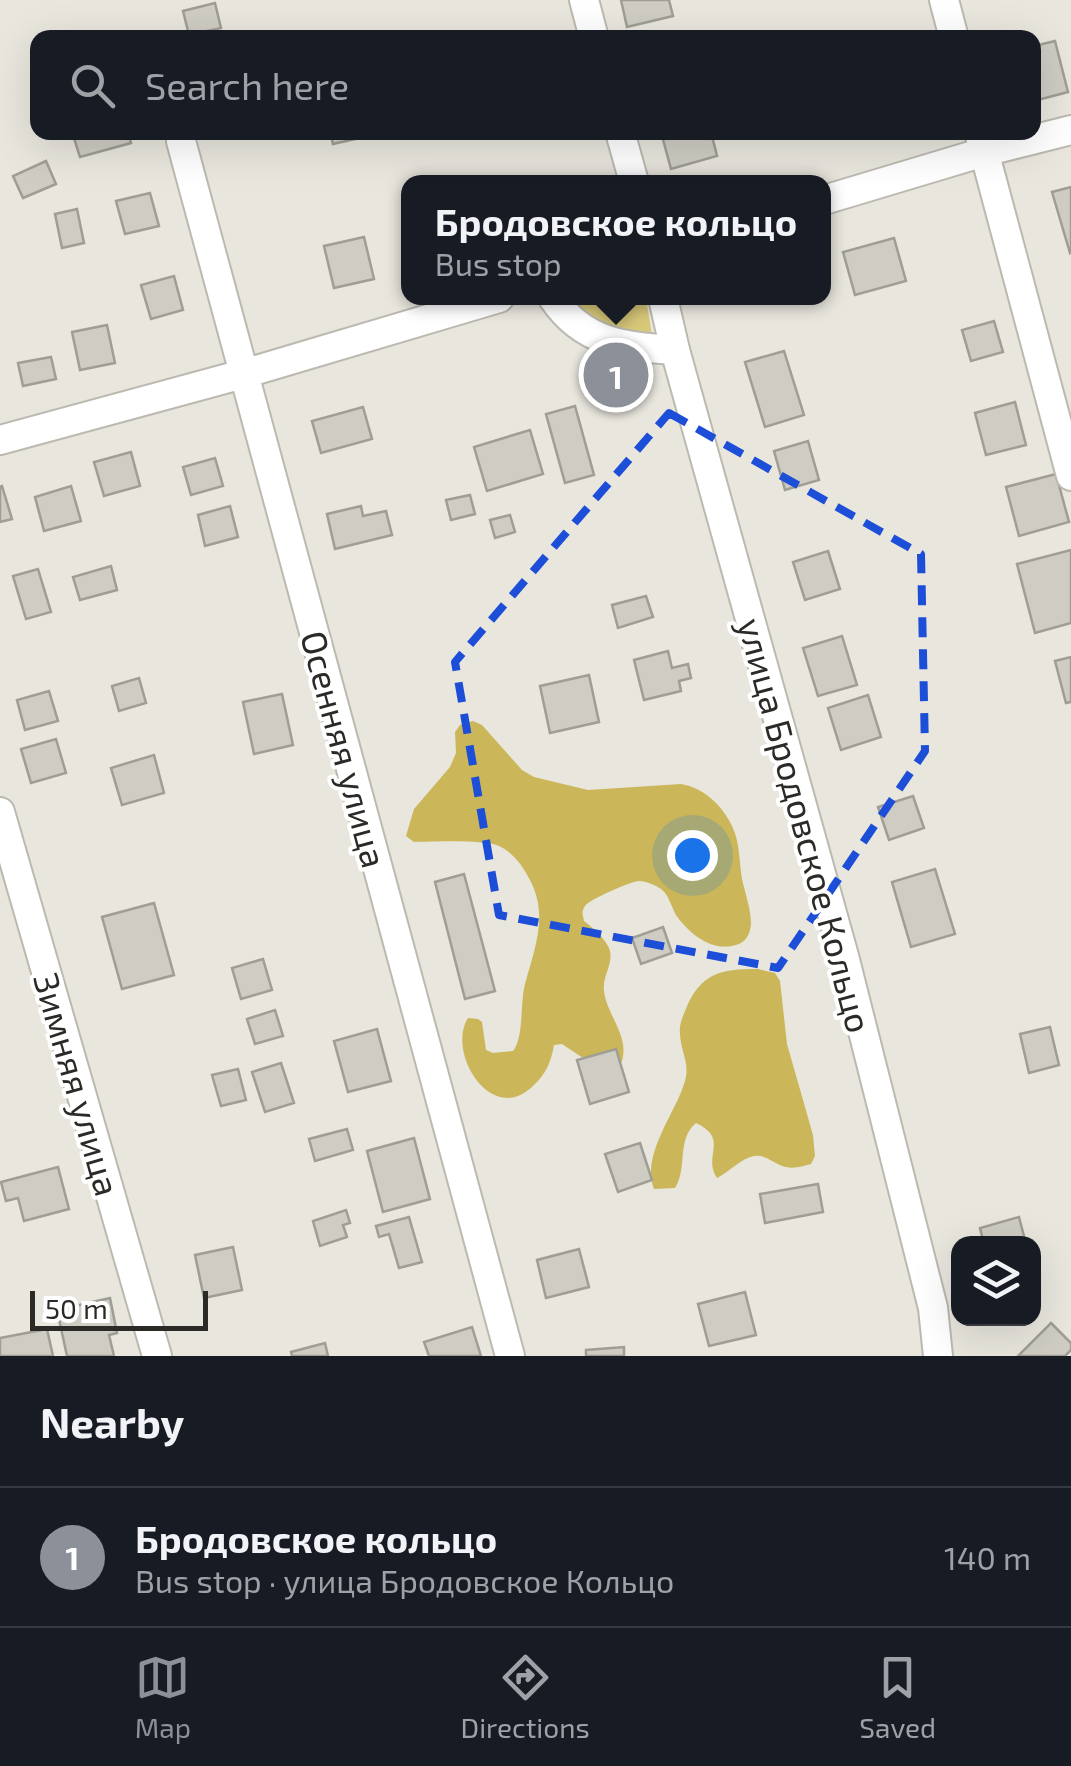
<!DOCTYPE html>
<html lang="en">
<head>
<meta charset="utf-8">
<style>
	:root { --surface:#171b24; --page:#20242c; --text:#f1f3f6; --muted:#9ea1a6; --line:#363941; --accent:#8c9099 }
	body { margin:0; font-family:"Exo 2",sans-serif; background:var(--page); color:var(--text) }
	.controls { position:absolute; right:30px; bottom:30px; display:grid; overflow:hidden; border-radius:20px; box-shadow:0 10px 40px #0002 }
	.controls button { width:90px; height:90px; display:grid; place-items:center; padding:0; border:0; border-bottom:2px solid var(--line); background:var(--surface); color:var(--text); font:50px sans-serif }
	.scale { position:absolute; left:30px; bottom:25px; width:178px; box-sizing:border-box; padding-left:10px; border:5px solid #2b2a27; border-top:0; font-size:28px; line-height:35px; white-space:nowrap; color:#2b2a27; -webkit-text-stroke:8px #fff; paint-order:stroke }
	.you { position:absolute; left:692px; top:855px; width:35px; height:35px; margin:-25px; border:8px solid #fff; border-radius:50%; background:#1a73e8; box-shadow:0 0 0 15px #1a73e833 }
	.badge { display:grid; place-items:center; width:65px; height:65px; border-radius:50%; background:var(--accent); color:#fff; font-size:32px; font-weight:700 }
	.pin { position:absolute; translate:-50% -50%; border:5px solid #fff; box-shadow:0 2px 10px #0006 }
	.popup { position:absolute; left:401px; top:175px; width:430px; height:130px; box-sizing:border-box; display:grid; place-content:center; border-radius:20px; background:var(--surface); filter:drop-shadow(0 2px 8px #0005); font-size:32px; white-space:nowrap; color:var(--muted) }
	.popup b { font-size:38px; color:var(--text) }
	.popup::after { content:''; position:absolute; left:50%; top:100%; margin-left:-20px; border:20px solid transparent; border-top-color:var(--surface) }
	.list { margin:0; padding:0; list-style:none }
	h2 { display:flex; justify-content:space-between; align-items:center; height:130px; margin:0; padding:0 40px; font-size:42px }
	h2 small { font-size:32px; font-weight:400; color:var(--muted) }
	.list li { display:grid; grid-template-columns:65px 1fr auto; gap:30px; align-items:center; box-sizing:border-box; height:140px; padding:0 40px; border-top:2px solid var(--line) }
	.list b { display:block; font-size:38px; white-space:nowrap }
	.list p { margin:0; font-size:32px; white-space:nowrap; color:var(--muted) }
	.list em { font-size:32px; font-style:normal; color:var(--muted) }
	.icon { flex:none; width:55px; height:55px; fill:none; stroke:currentColor; stroke-width:2; stroke-linecap:round; stroke-linejoin:round }
	.map { position:relative; flex:none; width:1071px; height:1356px; overflow:hidden }
	.search { position:absolute; background:var(--surface); box-shadow:0 10px 40px #0002; left:30px; right:30px; top:30px; height:110px; display:flex; align-items:center; gap:25px; box-sizing:border-box; padding:0 35px; border-radius:20px; color:var(--muted); font-size:38px }
	.sheet { height:270px; background:var(--surface) }
	nav { display:flex; justify-content:space-around; align-items:center; box-sizing:border-box; height:140px; border-top:2px solid var(--line); background:var(--surface); font-size:28px; color:var(--muted) }
	nav a { display:grid; justify-items:center; gap:5px }
	nav .on { color:var(--accent) }
	.map>svg:first-child { display:block }
	.green { fill:#d8c879 }
	.forest { fill:#cbb759 }
	.building { fill:#ceccc3; stroke:#9f9d94; stroke-width:2.5 }
	.lines { fill:none; stroke-linecap:round; stroke-linejoin:round }
	.minor-casing { stroke:#bbb9b0; stroke-width:32 }
	.minor { stroke:#fff; stroke-width:28 }
	.marked { fill:none; stroke:#1d4ed8; stroke-width:8; stroke-dasharray:20 12; stroke-linejoin:round }
	.labels { text-anchor:middle; dominant-baseline:central; stroke-width:8; stroke-linejoin:round; paint-order:stroke }
	.street-label { font-size:35px; fill:#2b2a27; stroke:#fff }
</style>
</head>
<body>
<div class="map">
<svg width="1071" height="1356" viewBox="0 0 1071 1356">
	<rect width="100%" height="100%" fill="#e8e6dd"/>
	<!-- green -->
	<polygon class="green" points="576,298 646,298 652,335 595,328 573,303"/>
	<!-- forest -->
	<g class="forest">
		<path d="M473 721 482 725 522 770 534 777 588 790 681 784C704 788 722 805 732 826 740 842 739 861 742 879 745 893 751 909 751 924 750 932 748 939 741 943 715 955 690 935 676 915 671 906 669 895 661 889 655 885 646 881 639 881 632 881 588 900 585 906 581 912 583 915 584 921 593 928 607 940 610 951 613 965 602 977 604 991 607 1017 634 1040 619 1068L592 1064 562 1044 554 1045C551 1062 546 1074 533 1086 491 1127 446 1052 468 1018L478 1019 482 1022 486 1050 493 1053 513 1051C524 1038 520 1002 525 984 536 944 550 911 526 873 520 862 510 851 499 846 482 839 434 842 414 842L406 836 414 809 450 767 456 753 455 732 460 725Z"/>
		<path d="M758 969 775 973 780 981 787 1044 813 1135 815 1156 811 1164C803 1166 795 1169 786 1167 775 1165 766 1154 754 1156 740 1159 729 1172 717 1178 702 1156 730 1139 696 1123 676 1140 688 1168 675 1188L654 1189C641 1157 673 1116 683 1087 692 1064 681 1055 680 1034 679 1026 682 1018 685 1011 700 973 720 969 758 969Z"/>
	</g>
	<!-- building -->
	<g class="building">
		<polygon points="621,0 669,0 673,16 627,27"/>
		<polygon points="215,3 221,28 189,35 183,11"/>
		<polygon points="1055,41 1068,92 1034,101 1034,46"/>
		<polygon points="72,132 128,132 131,143 80,157"/>
		<polygon points="330,132 363,132 364,137 333,144"/>
		<polygon points="661,132 711,132 717,156 671,169"/>
		<polygon points="46,161 56,184 23,198 13,176"/>
		<polygon points="1071,187 1071,252 1070,253 1052,192"/>
		<polygon points="150,193 159,226 125,234 116,201"/>
		<polygon points="77,209 84,243 62,248 55,214"/>
		<polygon points="364,237 374,279 334,288 324,246"/>
		<polygon points="894,238 906,281 855,295 843,252"/>
		<polygon points="174,276 183,310 151,319 141,285"/>
		<polygon points="994,321 1003,352 971,361 962,330"/>
		<polygon points="107,325 115,363 80,370 72,332"/>
		<polygon points="784,351 804,415 765,427 745,362"/>
		<polygon points="51,357 56,379 23,386 18,363"/>
		<polygon points="1015,402 1026,445 986,455 975,413"/>
		<polygon points="575,406 594,475 565,483 546,414"/>
		<polygon points="363,407 372,439 321,453 312,421"/>
		<polygon points="530,430 543,474 487,491 474,447"/>
		<polygon points="808,441 819,480 785,490 774,451"/>
		<polygon points="131,452 140,486 104,496 94,462"/>
		<polygon points="215,458 223,486 191,495 183,467"/>
		<polygon points="1056,474 1069,522 1019,536 1006,487"/>
		<polygon points="2,486 12,519 0,522 0,487"/>
		<polygon points="71,486 81,521 44,531 35,497"/>
		<polygon points="470,495 475,514 451,520 446,500"/>
		<polygon points="230,506 238,537 205,546 198,515"/>
		<polygon points="361,506 363,516 386,511 392,535 335,549 327,514"/>
		<polygon points="510,515 515,532 495,538 490,520"/>
		<polygon points="1071,550 1071,623 1035,633 1017,564"/>
		<polygon points="828,551 840,589 805,600 793,562"/>
		<polygon points="111,566 117,590 80,600 73,577"/>
		<polygon points="38,569 51,612 26,619 13,576"/>
		<polygon points="646,596 653,617 618,628 612,605"/>
		<polygon points="842,636 857,685 818,696 803,648"/>
		<polygon points="668,651 672,668 688,664 691,678 679,681 681,691 644,700 634,660"/>
		<polygon points="1071,657 1071,702 1066,703 1055,661"/>
		<polygon points="589,675 599,722 550,733 540,686"/>
		<polygon points="139,678 146,703 119,711 112,686"/>
		<polygon points="49,691 58,721 25,730 17,700"/>
		<polygon points="282,694 293,745 254,754 243,702"/>
		<polygon points="868,695 881,737 841,750 828,708"/>
		<polygon points="56,739 66,773 31,783 21,749"/>
		<polygon points="154,755 164,793 122,805 111,768"/>
		<polygon points="913,796 924,828 889,840 878,807"/>
		<polygon points="935,869 955,934 911,947 892,882"/>
		<polygon points="464,874 495,991 465,999 435,882"/>
		<polygon points="154,903 174,975 122,989 102,917"/>
		<polygon points="663,927 672,953 641,964 632,938"/>
		<polygon points="263,959 272,990 241,999 232,968"/>
		<polygon points="275,1010 283,1036 255,1044 247,1019"/>
		<polygon points="1050,1027 1059,1065 1029,1073 1020,1034"/>
		<polygon points="377,1029 391,1081 348,1092 334,1041"/>
		<polygon points="616,1049 629,1092 590,1104 577,1060"/>
		<polygon points="281,1063 294,1103 265,1112 252,1072"/>
		<polygon points="238,1069 246,1100 221,1106 212,1075"/>
		<polygon points="347,1129 353,1150 315,1161 309,1139"/>
		<polygon points="414,1138 430,1199 383,1212 367,1151"/>
		<polygon points="640,1143 652,1180 618,1192 605,1154"/>
		<polygon points="58,1167 69,1209 24,1221 18,1198 6,1201 1,1182"/>
		<polygon points="818,1184 823,1212 765,1223 760,1194"/>
		<polygon points="346,1210 350,1223 343,1225 347,1237 320,1246 313,1221"/>
		<polygon points="409,1217 422,1262 399,1268 389,1234 379,1237 376,1226"/>
		<polygon points="1019,1217 1026,1244 984,1244 980,1228"/>
		<polygon points="233,1247 242,1290 204,1298 195,1255"/>
		<polygon points="579,1249 589,1287 546,1298 537,1260"/>
		<polygon points="745,1292 756,1335 709,1346 698,1304"/>
		<polygon points="110,1298 117,1333 109,1335 114,1356 67,1356 57,1310"/>
		<polygon points="1051,1323 1071,1343 1071,1350 1065,1356 1018,1356"/>
		<polygon points="472,1327 481,1356 429,1356 424,1342"/>
		<polygon points="47,1329 53,1356 0,1356 0,1338"/>
		<polygon points="325,1343 328,1356 292,1356 291,1352"/>
		<polygon points="624,1347 624,1356 586,1356 586,1350"/>
	</g>
	<g class="lines">
		<!-- minor casing -->
		<g class="minor-casing">
			<g id="minor">
				<polyline points="584,0 594,38"/>
				<polyline points="944,0 954,38"/>
				<polyline points="620,132 634,182"/>
				<polyline points="979,132 1071,476"/>
				<polyline points="181,141 510,1356"/>
				<polyline points="824,200 984,152 1071,130"/>
				<path d="M553 298C583 343 625 347 675 350"/>
				<polyline points="663,298 675,350 844,956 933,1308 938,1356"/>
				<polyline points="0,440 243,374 499,298"/>
				<polyline points="0,812 157,1356"/>
			</g>
		</g>
		<!-- minor -->
		<use href="#minor" class="minor"/>
	</g>
	<!-- marked area -->
	<path class="marked" d="M669 413 921 554 925 751 778 968 499 915 455 662Z"/>
	<g class="labels">
		<!-- street labels -->
		<g class="street-label">
			<text transform="translate(345 749) rotate(75)">Осенняя улица</text>
			<text transform="translate(806 825) rotate(75)">улица Бродовское Кольцо</text>
			<text transform="translate(78 1084) rotate(74)">Зимняя улица</text>
		</g>
	</g>
</svg>
<div class="controls">
<button><svg class="icon" aria-label="layers" viewBox="0 0 24 24"><path d="M12 4l9 5-9 5-9-5zM3 14l9 5 9-5"/></svg></button>
</div>
<div class="scale">50 m</div>
<div class="you"></div>
<div class="pin badge" style="left:616px;top:375px">1</div>
<div class="popup"><b>Бродовское кольцо</b>Bus stop</div>
<div class="search"><svg class="icon" aria-label="search" viewBox="0 0 24 24"><circle cx="10" cy="10" r="6"/><path d="M15 15l6 6"/></svg>Search here</div>
</div>
<section class="sheet">
<h2>Nearby<small></small></h2>
<ul class="list">
<li><span class="badge">1</span><div><b>Бродовское кольцо</b><p>Bus stop · улица Бродовское Кольцо</p></div><em>140 m</em></li>
</ul>
</section>
<nav>
<a class="on"><svg class="icon" aria-label="map" viewBox="0 0 24 24"><path d="M3 6l6-2 6 2 6-2v14l-6 2-6-2-6 2zM9 4v14M15 6v14"/></svg>Map</a>
<a><svg class="icon" aria-label="directions" viewBox="0 0 24 24"><path d="M12 3l9 9-9 9-9-9zM9 14v-3h6M13 9l2 2-2 2"/></svg>Directions</a>
<a><svg class="icon" aria-label="saved" viewBox="0 0 24 24"><path d="M7 4h10v16l-5-4-5 4z"/></svg>Saved</a>
</nav>
</body>
</html>
